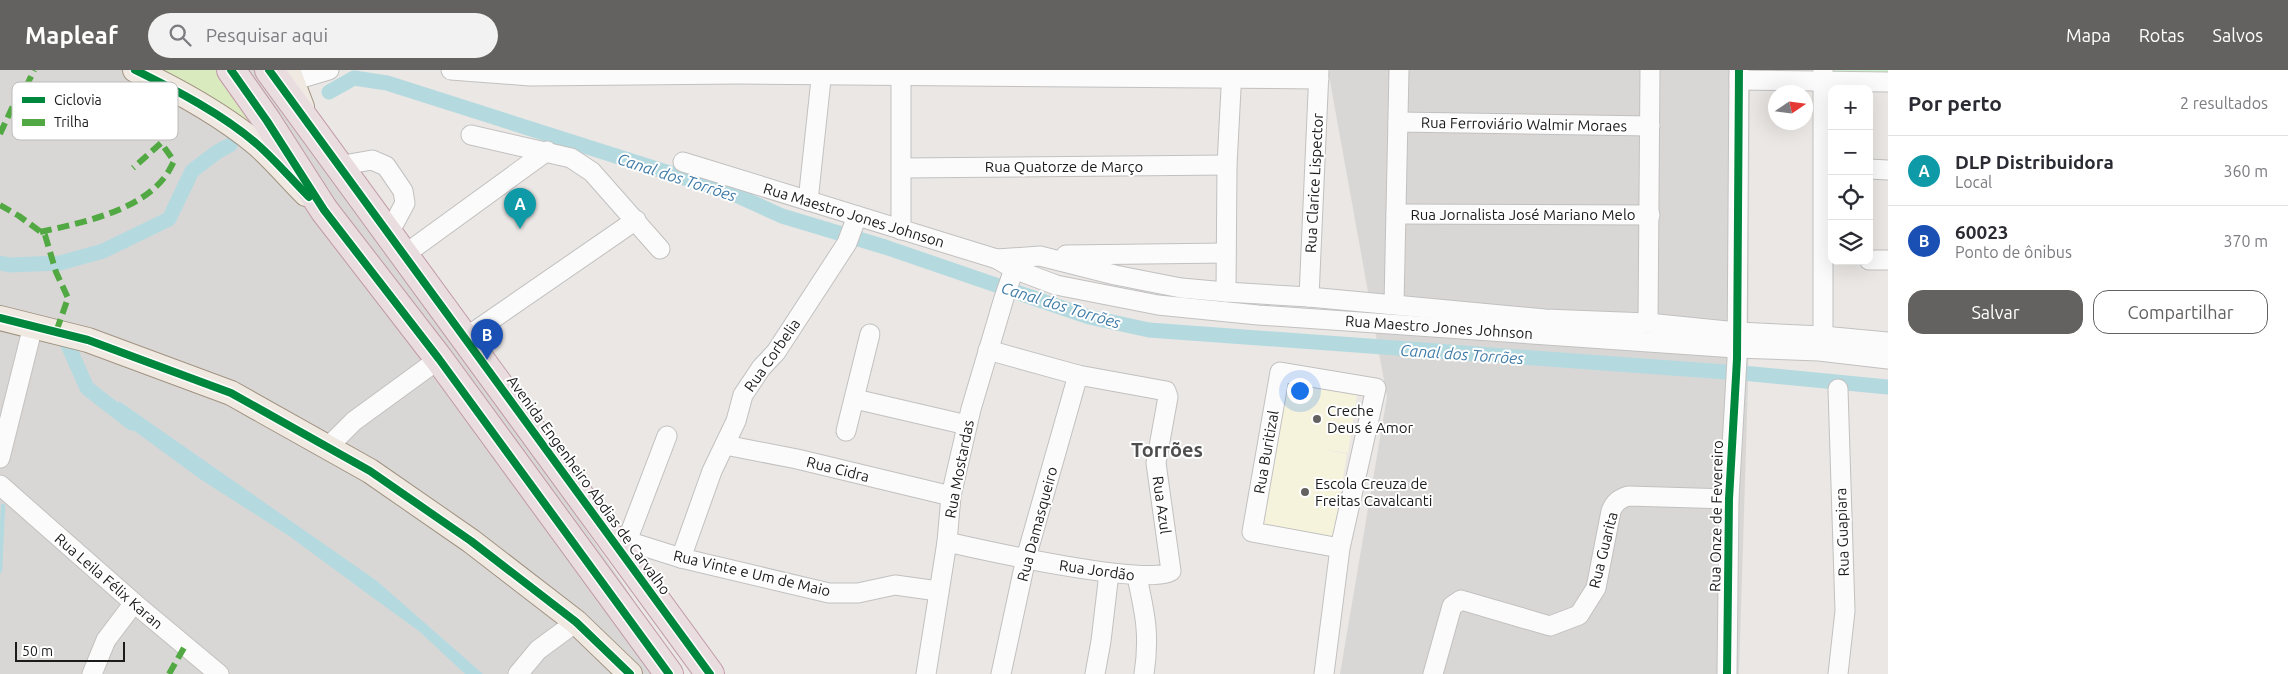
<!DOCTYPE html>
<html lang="pt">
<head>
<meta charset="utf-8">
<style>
	:root { --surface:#fff; --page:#f2f2f3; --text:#2b2b33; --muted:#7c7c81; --line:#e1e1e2; --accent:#636261 }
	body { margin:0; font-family:Ubuntu,sans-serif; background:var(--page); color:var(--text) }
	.controls { position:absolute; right:15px; top:15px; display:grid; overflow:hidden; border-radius:10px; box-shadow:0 5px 20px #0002 }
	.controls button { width:45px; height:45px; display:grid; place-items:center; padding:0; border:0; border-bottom:1px solid var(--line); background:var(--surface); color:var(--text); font:25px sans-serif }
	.compass { position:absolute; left:1768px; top:15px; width:45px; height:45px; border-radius:50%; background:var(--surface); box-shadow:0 5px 20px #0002; rotate:77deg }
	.scale { position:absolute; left:15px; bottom:12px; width:110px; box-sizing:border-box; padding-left:5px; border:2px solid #1b1b1b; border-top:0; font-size:14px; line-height:18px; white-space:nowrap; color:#1b1b1b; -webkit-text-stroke:4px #fff; paint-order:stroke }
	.you { position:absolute; left:1299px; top:320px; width:18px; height:18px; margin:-12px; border:4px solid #fff; border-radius:50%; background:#1a73e8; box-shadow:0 0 0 8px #1a73e833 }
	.badge { display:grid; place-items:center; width:32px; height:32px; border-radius:50%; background:var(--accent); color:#fff; font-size:16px; font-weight:700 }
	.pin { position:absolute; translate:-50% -41px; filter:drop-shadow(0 1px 2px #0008) }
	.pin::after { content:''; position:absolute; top:26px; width:18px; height:15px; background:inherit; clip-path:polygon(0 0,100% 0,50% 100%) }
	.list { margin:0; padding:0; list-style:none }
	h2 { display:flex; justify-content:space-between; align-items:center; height:65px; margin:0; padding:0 20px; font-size:21px }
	h2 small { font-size:16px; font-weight:400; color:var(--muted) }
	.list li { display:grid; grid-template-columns:32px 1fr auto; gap:15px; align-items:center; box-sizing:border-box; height:70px; padding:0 20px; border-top:1px solid var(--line) }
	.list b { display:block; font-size:19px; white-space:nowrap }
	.list p { margin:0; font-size:16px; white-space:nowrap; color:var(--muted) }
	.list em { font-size:16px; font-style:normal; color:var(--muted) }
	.actions { display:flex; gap:10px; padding:15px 20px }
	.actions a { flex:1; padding:11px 0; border:1px solid var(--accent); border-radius:15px; text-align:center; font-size:18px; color:var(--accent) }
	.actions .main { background:var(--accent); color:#fff }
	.icon { flex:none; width:28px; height:28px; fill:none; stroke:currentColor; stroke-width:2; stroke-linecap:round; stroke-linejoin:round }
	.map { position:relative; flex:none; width:1888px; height:604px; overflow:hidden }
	header { display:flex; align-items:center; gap:30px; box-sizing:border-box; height:70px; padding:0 25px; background:var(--accent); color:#fff }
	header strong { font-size:24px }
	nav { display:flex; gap:28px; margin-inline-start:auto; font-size:18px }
	.search { width:350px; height:45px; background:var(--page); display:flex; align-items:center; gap:12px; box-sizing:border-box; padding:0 18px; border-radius:28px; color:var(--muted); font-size:19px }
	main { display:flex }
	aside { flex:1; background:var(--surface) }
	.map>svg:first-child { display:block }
	.residential { fill:#d9d7d5 }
	.education { fill:#f6f3dd }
	.grass { fill:#daeabf }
	.park { fill:#cef3cc }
	.water { fill:#b4dae0 }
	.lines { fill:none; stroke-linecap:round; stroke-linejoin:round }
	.stream { stroke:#b4dae0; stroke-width:4.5 }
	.canal { stroke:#b4dae0; stroke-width:15 }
	.minor-casing { stroke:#c2c1c0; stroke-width:21 }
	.major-casing { stroke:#a09381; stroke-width:26 }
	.highway-casing { stroke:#c199a8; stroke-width:30 }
	.minor { stroke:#fcfbfb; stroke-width:19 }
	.major { stroke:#f0e9e2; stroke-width:24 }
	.highway { stroke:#e9dddf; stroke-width:28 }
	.quiet { stroke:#52a943; stroke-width:6; stroke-dasharray:12 6; stroke-linecap:butt }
	.cycleway-casing { stroke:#fff; stroke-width:11 }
	.cycleway { stroke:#00873e; stroke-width:8 }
	.poi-dot { fill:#636261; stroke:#fff; stroke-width:2 }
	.labels { text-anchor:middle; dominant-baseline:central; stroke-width:4; stroke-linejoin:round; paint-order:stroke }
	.street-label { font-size:15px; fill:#1b1b1b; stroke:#fff }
	.poi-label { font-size:15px; fill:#1b1b1b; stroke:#fff; text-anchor:start }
	.water-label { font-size:16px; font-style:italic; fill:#407ca8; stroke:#fff }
	.district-label { font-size:20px; font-weight:bold; fill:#4e4e4e; stroke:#fff }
	.key { fill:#fff; stroke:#bbb; stroke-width:1 }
	.key-label { font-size:14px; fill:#1b1b1b }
</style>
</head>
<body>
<header>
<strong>Mapleaf</strong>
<div class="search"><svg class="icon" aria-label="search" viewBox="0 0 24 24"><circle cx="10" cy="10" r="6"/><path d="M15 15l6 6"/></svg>Pesquisar aqui</div>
<nav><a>Mapa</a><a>Rotas</a><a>Salvos</a></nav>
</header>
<main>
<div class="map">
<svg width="1888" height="604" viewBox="0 0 1888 604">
	<rect width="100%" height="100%" fill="#eae7e4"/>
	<!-- residential -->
	<g class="residential">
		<polygon points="0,0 301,0 327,79 684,604 0,604"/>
		<polygon points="1328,0 1750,0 1748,313 1739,604 1340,604 1387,327"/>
	</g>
	<!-- education -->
	<polygon class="education" points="1287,314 1357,325 1348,383 1321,379 1347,384 1333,470 1263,460"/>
	<!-- grass -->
	<polygon class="grass" points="149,0 236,0 267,51 243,53"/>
	<!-- park -->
	<polygon class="park" points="1829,0 1888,0 1888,5 1829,4"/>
	<!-- water -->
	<polygon class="water" points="119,331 377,511 483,604 465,604 420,562 361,519 289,466 200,409 114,346"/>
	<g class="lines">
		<!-- stream -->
		<g class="stream">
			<polyline points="365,9 366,8"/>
			<polyline points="0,501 3,436"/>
		</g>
		<!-- canal -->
		<g class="canal">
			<polyline points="329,22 354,8 387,13 729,122 782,146 885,177 1089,247 1149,260 1753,304 1888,317"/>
			<polyline points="0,193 10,195 60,193 103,181 169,149 192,101 217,82 230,75"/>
			<polyline points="67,273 87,318 132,353"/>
		</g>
		<!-- minor casing -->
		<g class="minor-casing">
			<g id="minor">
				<polyline points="451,0 530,6 738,4 1319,9"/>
				<polyline points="901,0 901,160"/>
				<polyline points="1823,0 1823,266"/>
				<polyline points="1739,10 1888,12"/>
				<polyline points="292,11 329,0"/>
				<polyline points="1398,52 1650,56"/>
				<polyline points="471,65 571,88 592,102 660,179"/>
				<polyline points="683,92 997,189 1014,199 1056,215 1158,235 1258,245 1736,278 1819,281 1888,289"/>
				<polyline points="338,96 372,90 386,96 403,121 405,133 388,165"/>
				<polyline points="902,98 1227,95"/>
				<polyline points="1869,99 1888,100"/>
				<polyline points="808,131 822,0"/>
				<polyline points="1396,144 1650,145"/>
				<polyline points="404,185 547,81"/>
				<polyline points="1066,185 1226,183"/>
				<polyline points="997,189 1040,186 1115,205 1181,218 1226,222 1309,227 1545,249 1648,253 1737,262 1823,266 1888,272"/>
				<polyline points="1869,190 1888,190"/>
				<polyline points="1226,222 1227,95 1232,0"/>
				<polyline points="1309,227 1319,0"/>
				<polyline points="1394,234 1399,0"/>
				<polyline points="1648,253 1650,0"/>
				<polyline points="465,268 636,150"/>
				<polyline points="1838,319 1845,541 1838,604"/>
				<polyline points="855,329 967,355"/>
				<polyline points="846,361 870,264"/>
				<polyline points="725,375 797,389 951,426"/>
				<polyline points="328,377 354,351 439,289"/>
				<polyline points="0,388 33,256"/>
				<polyline points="0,415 134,533 219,604"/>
				<polyline points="627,471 667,366"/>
				<path d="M947 472C978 479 1155 519 1171 501L1156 393 1168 327 1166 321 1078 305 988 280"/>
				<polyline points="619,481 627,471 681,488 829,523 858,523 895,515 938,521"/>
				<polyline points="681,488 712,401 736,351 743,325 761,298 776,282 847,173 857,146"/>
				<path d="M1137 507C1145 543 1150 566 1144 604"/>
				<polyline points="92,604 106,570 134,533"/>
				<polyline points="518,604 538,580 576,552"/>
				<polyline points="926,604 947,472 951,426 971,339 1004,228 1014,199"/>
				<polyline points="1001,604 1026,488 1078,305"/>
				<polyline points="1095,604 1101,571 1109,503"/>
				<polyline points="1324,604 1340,478 1376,318 1280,302 1252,462 1340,478"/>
				<path d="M1433 604 1452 536 1461 530 1550 556 1579 545 1596 518 1611 441C1615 432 1619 429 1628 426L1729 429"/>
				<polyline points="1727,604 1729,429 1737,289 1739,0"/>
			</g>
		</g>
		<!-- major casing -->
		<g class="major-casing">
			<g id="major">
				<path d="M135 0C177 20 221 44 257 74 274 89 290 108 306 124"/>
				<polyline points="288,0 302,37"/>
				<polyline points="0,248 88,270 231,323 370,401 471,471 576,552 630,604"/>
			</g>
		</g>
		<!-- highway casing -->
		<g class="highway-casing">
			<g id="highway">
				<polyline points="231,0 267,51 324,140 439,289 669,604"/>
				<polyline points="269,0 710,604"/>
			</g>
		</g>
		<!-- minor -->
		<use href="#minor" class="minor"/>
		<!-- major -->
		<use href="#major" class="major"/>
		<!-- highway -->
		<use href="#highway" class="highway"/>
		<!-- quiet -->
		<g class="quiet">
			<polyline points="0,64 18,25 27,15 34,0"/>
			<polyline points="0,135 19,146 45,165 56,202 68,228 56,262"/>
			<path d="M40 162C80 153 137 142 164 108 168 103 171 97 174 91L161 73 133 98"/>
			<polyline points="169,604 185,576"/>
		</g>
		<!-- cycleway casing -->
		<g class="cycleway-casing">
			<g id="cycleway">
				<path d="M135 0C176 20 224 45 258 75 276 91 292 110 309 127"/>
				<polyline points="231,0 267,51 324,140 439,289 669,604"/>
				<polyline points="269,0 710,604"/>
				<polyline points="0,248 88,270 231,323 370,401 471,471 576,552 630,604"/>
				<polyline points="1727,604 1729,429 1737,289 1739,0"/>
			</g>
		</g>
		<!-- cycleway -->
		<use href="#cycleway" class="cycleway"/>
	</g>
	<!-- markers -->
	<g class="poi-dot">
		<circle cx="1317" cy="349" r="5"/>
		<circle cx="1305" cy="422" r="5"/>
	</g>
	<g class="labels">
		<!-- street labels -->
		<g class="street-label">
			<text transform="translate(1524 54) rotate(1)">Rua Ferroviário Walmir Moraes</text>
			<text x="1064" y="96">Rua Quatorze de Março</text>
			<text transform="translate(1314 113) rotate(-87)">Rua Clarice Lispector</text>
			<text x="1523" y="144">Rua Jornalista José Mariano Melo</text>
			<text transform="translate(854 145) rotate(17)">Rua Maestro Jones Johnson</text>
			<text transform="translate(1439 257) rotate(4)">Rua Maestro Jones Johnson</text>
			<text transform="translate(772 285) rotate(-55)">Rua Corbelia</text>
			<text transform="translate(1266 382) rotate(-80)">Rua Buritizal</text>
			<text transform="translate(838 399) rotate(14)">Rua Cidra</text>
			<text transform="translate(959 399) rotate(-79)">Rua Mostardas</text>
			<text transform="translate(589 415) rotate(54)">Avenida Engenheiro Abdias de Carvalho</text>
			<text transform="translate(1162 435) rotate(82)">Rua Azul</text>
			<text transform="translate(1716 446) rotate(-89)">Rua Onze de Fevereiro</text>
			<text transform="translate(1037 454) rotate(-75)">Rua Damasqueiro</text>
			<text transform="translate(1842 462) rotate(-92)">Rua Guapiara</text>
			<text transform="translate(1603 480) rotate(-76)">Rua Guarita</text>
			<text transform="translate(1097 500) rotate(8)">Rua Jordão</text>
			<text transform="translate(752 503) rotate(13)">Rua Vinte e Um de Maio</text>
			<text transform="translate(109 511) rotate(41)">Rua Leila Félix Karan</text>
		</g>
		<!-- poi labels -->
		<g class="poi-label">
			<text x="1327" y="340">Creche<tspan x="1327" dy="17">Deus é Amor</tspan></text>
			<text x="1315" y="413">Escola Creuza de<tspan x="1315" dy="17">Freitas Cavalcanti</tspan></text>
		</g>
		<!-- water labels -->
		<g class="water-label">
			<text transform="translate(677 107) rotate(18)">Canal dos Torrões</text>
			<text transform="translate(1061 235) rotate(17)">Canal dos Torrões</text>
			<text transform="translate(1462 284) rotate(4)">Canal dos Torrões</text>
		</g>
		<!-- district labels -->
		<g class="district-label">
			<text x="1167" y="379">Torrões</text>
		</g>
	</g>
	<!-- legend -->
	<rect x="12" y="12" width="166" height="58" rx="8" class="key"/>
	<rect x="22" y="27" width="23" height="6" fill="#00873e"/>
	<rect x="22" y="49" width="23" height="7" fill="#52a943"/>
	<g class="key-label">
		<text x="54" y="35">Ciclovia</text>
		<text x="54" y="57">Trilha</text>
	</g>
</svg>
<div class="controls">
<button>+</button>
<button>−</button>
<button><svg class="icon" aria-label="locate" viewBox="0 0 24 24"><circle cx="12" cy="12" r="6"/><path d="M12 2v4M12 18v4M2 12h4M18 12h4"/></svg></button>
<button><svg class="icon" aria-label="layers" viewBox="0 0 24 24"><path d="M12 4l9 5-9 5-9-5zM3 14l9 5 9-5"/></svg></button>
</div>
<svg class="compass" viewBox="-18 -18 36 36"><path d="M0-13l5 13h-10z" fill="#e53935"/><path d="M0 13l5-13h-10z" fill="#7c7c81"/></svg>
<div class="scale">50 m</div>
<div class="you"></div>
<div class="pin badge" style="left:520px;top:159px;background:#0f9aa8">A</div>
<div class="pin badge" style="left:487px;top:290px;background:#1a4fb4">B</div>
</div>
<aside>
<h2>Por perto<small>2 resultados</small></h2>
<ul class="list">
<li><span class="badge" style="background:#0f9aa8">A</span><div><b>DLP Distribuidora</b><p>Local</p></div><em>360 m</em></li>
<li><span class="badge" style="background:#1a4fb4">B</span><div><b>60023</b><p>Ponto de ônibus</p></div><em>370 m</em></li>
</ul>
<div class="actions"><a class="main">Salvar</a><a>Compartilhar</a></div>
</aside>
</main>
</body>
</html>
